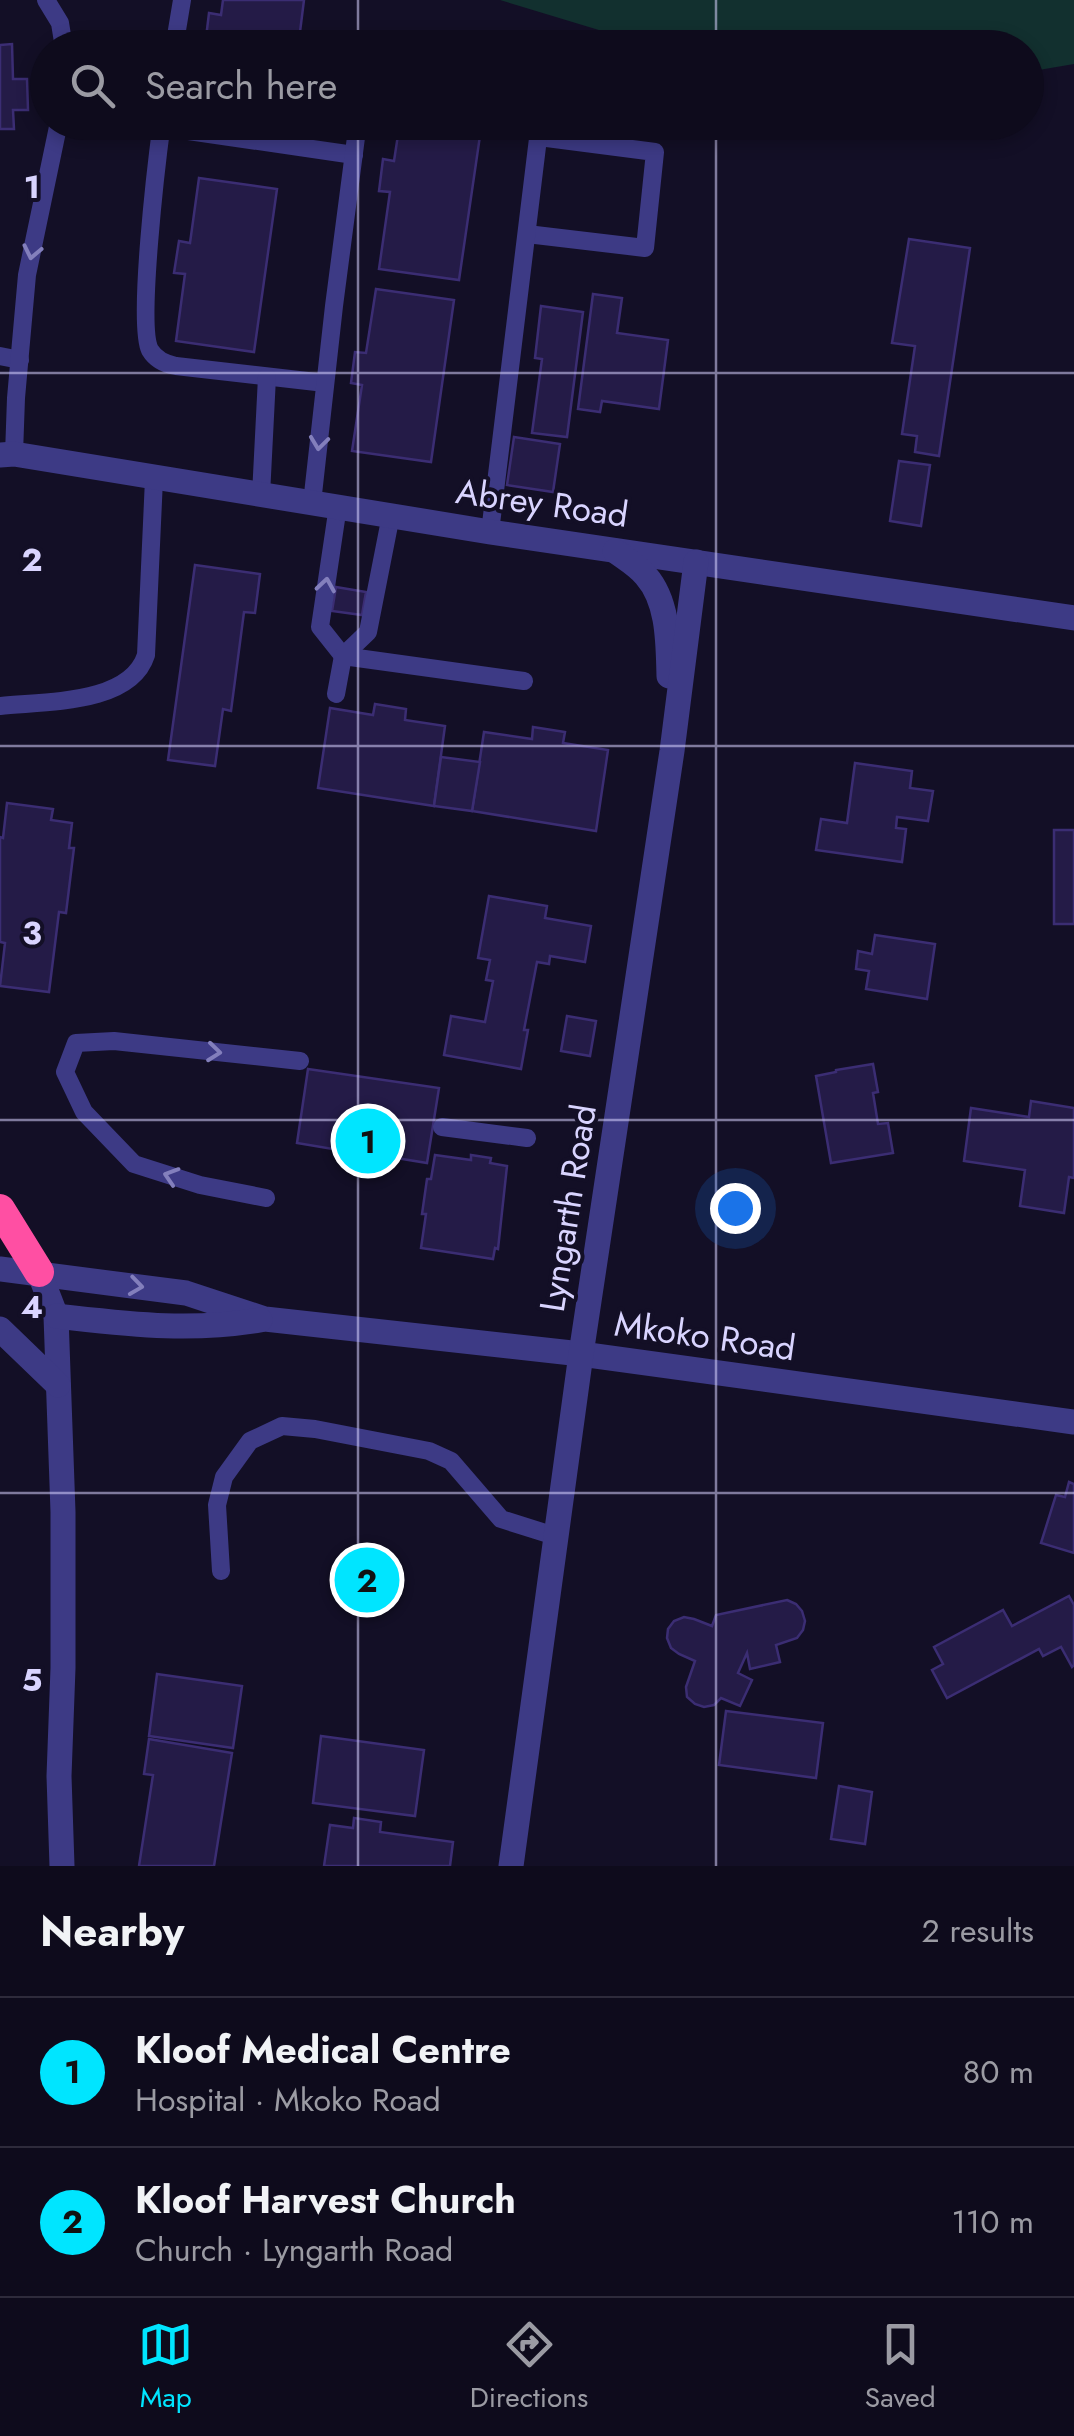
<!DOCTYPE html>
<html lang="en">
<head>
<meta charset="utf-8">
<style>
	:root { --surface:#0e0b1c; --page:#171425; --text:#f1f3f6; --muted:#9b9ba3; --line:#2e2b3b; --accent:#00e5ff }
	body { margin:0; font-family:Jost,sans-serif; background:var(--page); color:var(--text) }
	.you { position:absolute; left:735px; top:1208px; width:35px; height:35px; margin:-25px; border:8px solid #fff; border-radius:50%; background:#1a73e8; box-shadow:0 0 0 15px #1a73e833 }
	.badge { display:grid; place-items:center; width:65px; height:65px; border-radius:50%; background:var(--accent); color:#111; font-size:32px; font-weight:700 }
	.pin { position:absolute; translate:-50% -50%; border:5px solid #fff; box-shadow:0 2px 10px #0006 }
	.list { margin:0; padding:0; list-style:none }
	h2 { display:flex; justify-content:space-between; align-items:center; height:130px; margin:0; padding:0 40px; font-size:42px }
	h2 small { font-size:32px; font-weight:400; color:var(--muted) }
	.list li { display:grid; grid-template-columns:65px 1fr auto; gap:30px; align-items:center; box-sizing:border-box; height:150px; padding:0 40px; border-top:2px solid var(--line) }
	.list b { display:block; font-size:38px; white-space:nowrap }
	.list p { margin:0; font-size:32px; white-space:nowrap; color:var(--muted) }
	.list em { font-size:32px; font-style:normal; color:var(--muted) }
	.icon { flex:none; width:55px; height:55px; fill:none; stroke:currentColor; stroke-width:2; stroke-linecap:round; stroke-linejoin:round }
	.map { position:relative; flex:none; width:1074px; height:1866px; overflow:hidden }
	.search { position:absolute; background:var(--surface); box-shadow:0 5px 15px #0003; left:30px; right:30px; top:30px; height:110px; display:flex; align-items:center; gap:25px; box-sizing:border-box; padding:0 35px; border-radius:55px; color:var(--muted); font-size:38px }
	.sheet { height:430px; background:var(--surface) }
	nav { display:flex; justify-content:space-around; align-items:center; box-sizing:border-box; height:140px; border-top:2px solid var(--line); background:var(--surface); font-size:28px; color:var(--muted) }
	nav a { display:grid; justify-items:center; gap:5px }
	nav .on { color:var(--accent) }
	.map>svg:first-child { display:block }
	.green { fill:#12302f }
	.building { fill:#241b47; stroke:#3b2d73; stroke-width:2.5 }
	.lines { fill:none; stroke-linecap:round; stroke-linejoin:round }
	.service { stroke:#3d3a85; stroke-width:18 }
	.minor { stroke:#3d3a85; stroke-width:25 }
	.motorway { stroke:#ff4fa3; stroke-width:30 }
	.oneway { stroke:#837fbc }
	.grid { fill:none; stroke:#d9d4ff; stroke-width:2.5; stroke-opacity:0.55 }
	.labels { text-anchor:middle; dominant-baseline:central; stroke-width:8; stroke-linejoin:round; paint-order:stroke }
	.street-label { font-size:35px; fill:#d9d4ff; stroke:#130f26 }
	.grid-label { font-size:32px; text-anchor:middle; font-weight:bold; fill:#d9d4ff; stroke:#130f26; stroke-width:8; stroke-linejoin:round; paint-order:stroke }
</style>
</head>
<body>
<div class="map">
<svg width="1074" height="1866" viewBox="0 0 1074 1866">
	<rect width="100%" height="100%" fill="#130f26"/>
	<!-- green -->
	<polygon class="green" points="500,0 1074,0 1074,64 1027,72 1026,48 655,47"/>
	<!-- building -->
	<g class="building">
		<polygon points="223,0 304,0 298,48 205,46 209,13 221,15"/>
		<polygon points="12,44 13,79 27,79 28,110 13,110 14,129 0,129 0,45"/>
		<polygon points="400,122 482,122 459,280 379,269 390,192 379,191 383,159 394,161"/>
		<polygon points="199,178 277,189 254,352 176,341 185,274 174,273 179,241 190,243"/>
		<polygon points="909,239 970,248 939,456 915,452 917,436 902,434 915,346 892,343"/>
		<polygon points="376,289 454,300 431,462 352,451 362,385 351,383 355,352 366,353"/>
		<polygon points="593,294 622,298 617,333 668,340 659,409 602,401 600,412 578,409"/>
		<polygon points="541,306 583,312 567,437 532,433 542,359 535,358"/>
		<polygon points="514,437 560,444 553,492 507,485"/>
		<polygon points="899,461 930,465 921,526 890,521"/>
		<polygon points="195,565 260,574 255,613 244,612 231,711 223,709 215,766 168,760"/>
		<polygon points="336,587 366,592 362,615 332,611"/>
		<polygon points="375,704 406,709 405,720 445,726 434,806 318,788 330,708 373,715"/>
		<polygon points="533,727 565,732 563,743 608,750 596,831 472,811 484,732 532,739"/>
		<polygon points="441,757 480,762 472,811 434,806"/>
		<polygon points="855,763 912,771 910,788 933,791 928,821 897,817 896,828 906,829 902,862 816,850 821,819 847,823"/>
		<polygon points="7,803 53,809 51,820 72,823 69,848 74,848 66,913 59,912 49,992 0,986 5,943 0,942 0,837 3,838"/>
		<rect x="1054" y="830" width="20" height="94"/>
		<polygon points="489,896 547,906 545,918 591,926 585,962 550,956 549,964 537,962 524,1030 528,1030 521,1069 444,1055 451,1016 485,1022 493,981 486,980 490,960 478,958"/>
		<polygon points="875,935 935,944 927,999 866,989 869,971 856,969 858,951 872,954"/>
		<polygon points="567,1016 596,1021 590,1056 561,1051"/>
		<polygon points="873,1064 878,1092 873,1093 878,1124 888,1123 893,1153 831,1163 816,1076 836,1072 836,1070"/>
		<polygon points="308,1069 439,1088 427,1163 378,1155 377,1162 344,1158 345,1151 297,1143"/>
		<polygon points="1031,1101 1074,1108 1074,1178 1069,1177 1064,1213 1020,1206 1025,1170 964,1161 971,1108 1029,1117"/>
		<polygon points="435,1155 471,1160 471,1155 491,1158 490,1163 507,1166 498,1249 495,1248 493,1259 421,1248 426,1214 422,1214 427,1179 431,1179"/>
		<polygon points="1069,1482 1074,1484 1074,1553 1041,1543 1056,1495 1065,1497"/>
		<polygon points="1069,1596 1074,1605 1074,1665 1072,1667 1061,1647 1043,1656 1039,1649 947,1698 932,1670 943,1664 934,1647 1003,1610 1012,1626"/>
		<polygon points="787,1600 796,1604 802,1611 805,1621 803,1630 797,1638 776,1645 780,1662 750,1669 747,1653 738,1673 752,1680 740,1706 721,1698 714,1705 704,1707 695,1704 687,1697 686,1687 695,1661 679,1654 671,1648 667,1638 668,1629 674,1621 684,1617 694,1619 712,1626 716,1615"/>
		<polygon points="157,1674 242,1686 233,1748 149,1736"/>
		<polygon points="726,1711 823,1723 816,1778 719,1765"/>
		<polygon points="321,1736 424,1750 415,1816 313,1803"/>
		<polygon points="149,1739 232,1753 214,1866 139,1866 153,1775 144,1774"/>
		<polygon points="839,1786 872,1792 865,1844 831,1839"/>
		<polygon points="354,1818 381,1822 380,1832 453,1842 450,1866 324,1866 330,1825 353,1828"/>
	</g>
	<g class="lines">
		<!-- service -->
		<g class="service">
			<polyline points="46,0 60,23 64,48"/>
			<polyline points="174,48 182,0"/>
			<polyline points="368,48 369,41 417,48"/>
			<path d="M162 122C157 159 137 325 150 350 156 360 165 364 176 366L325 383"/>
			<polyline points="161,127 354,155"/>
			<polyline points="527,234 645,248 655,152 539,137"/>
			<polyline points="0,356 20,360"/>
			<polyline points="14,454 16,398 27,275 59,122"/>
			<polyline points="261,495 267,377"/>
			<polyline points="312,503 334,306 358,122"/>
			<polyline points="338,506 320,627 343,656 524,681"/>
			<polyline points="490,532 540,122"/>
			<polyline points="336,694 343,656 368,632 391,515"/>
			<path d="M0 706C44 701 130 705 146 655L154 479"/>
			<polyline points="442,1127 527,1138"/>
			<polyline points="266,1198 200,1185 134,1164 84,1112 65,1072 76,1043 114,1041 300,1061"/>
			<polyline points="221,1571 217,1505 224,1477 250,1441 282,1426 315,1429 429,1451 451,1461 501,1519 558,1537"/>
		</g>
		<!-- minor -->
		<g class="minor">
			<polyline points="0,455 14,454 490,532 1074,618"/>
			<path d="M615 551C626 559 638 566 646 576 669 602 668 644 669 676"/>
			<polyline points="0,1269 186,1293 265,1319 581,1354 1074,1422"/>
			<polyline points="39,1272 56,1316 63,1512 63,1668 59,1776 62,1866"/>
			<path d="M56 1316C129 1324 187 1332 260 1320"/>
			<polyline points="0,1329 58,1385"/>
			<polyline points="511,1866 581,1354 672,751 696,562"/>
		</g>
		<!-- motorway -->
		<polyline class="motorway" points="0,1209 39,1272"/>
	</g>
	<!-- one-way arrows -->
	<defs><path id="oneway-chevron" d="M-2-3.5L2.5 0L-2 3.5" fill="none" stroke-width="1.6" stroke-linecap="round" stroke-linejoin="round" transform="scale(2.5)"/></defs>
	<g class="oneway">
		<use href="#oneway-chevron" transform="translate(32 252) rotate(102)"/>
		<use href="#oneway-chevron" transform="translate(319 443) rotate(97)"/>
		<use href="#oneway-chevron" transform="translate(326 585) rotate(-81)"/>
		<use href="#oneway-chevron" transform="translate(214 1052) rotate(6)"/>
		<use href="#oneway-chevron" transform="translate(171 1176) rotate(-162)"/>
		<use href="#oneway-chevron" transform="translate(136 1286) rotate(8)"/>
	</g>
	<!-- grid -->
	<path class="grid" d="M358 0V48M716 0V48M358 122V1866M716 122V1866M0 373H1074M0 746H1074M0 1120H1074M0 1493H1074"/>
	<g class="labels">
		<!-- street labels -->
		<g class="street-label">
			<text transform="translate(542 503) rotate(8)">Abrey Road</text>
			<text transform="translate(568 1208) rotate(-81)">Lyngarth Road</text>
			<text transform="translate(705 1336) rotate(8)">Mkoko Road</text>
		</g>
	</g>
	<g class="grid-label">
		<text x="32" y="198">1</text>
		<text x="32" y="571">2</text>
		<text x="32" y="944">3</text>
		<text x="32" y="1318">4</text>
		<text x="32" y="1691">5</text>
	</g>
</svg>
<div class="you"></div>
<div class="pin badge" style="left:368px;top:1141px">1</div>
<div class="pin badge" style="left:367px;top:1580px">2</div>
<div class="search"><svg class="icon" aria-label="search" viewBox="0 0 24 24"><circle cx="10" cy="10" r="6"/><path d="M15 15l6 6"/></svg>Search here</div>
</div>
<section class="sheet">
<h2>Nearby<small>2 results</small></h2>
<ul class="list">
<li><span class="badge">1</span><div><b>Kloof Medical Centre</b><p>Hospital · Mkoko Road</p></div><em>80 m</em></li>
<li><span class="badge">2</span><div><b>Kloof Harvest Church</b><p>Church · Lyngarth Road</p></div><em>110 m</em></li>
</ul>
</section>
<nav>
<a class="on"><svg class="icon" aria-label="map" viewBox="0 0 24 24"><path d="M3 6l6-2 6 2 6-2v14l-6 2-6-2-6 2zM9 4v14M15 6v14"/></svg>Map</a>
<a><svg class="icon" aria-label="directions" viewBox="0 0 24 24"><path d="M12 3l9 9-9 9-9-9zM9 14v-3h6M13 9l2 2-2 2"/></svg>Directions</a>
<a><svg class="icon" aria-label="saved" viewBox="0 0 24 24"><path d="M7 4h10v16l-5-4-5 4z"/></svg>Saved</a>
</nav>
</body>
</html>
